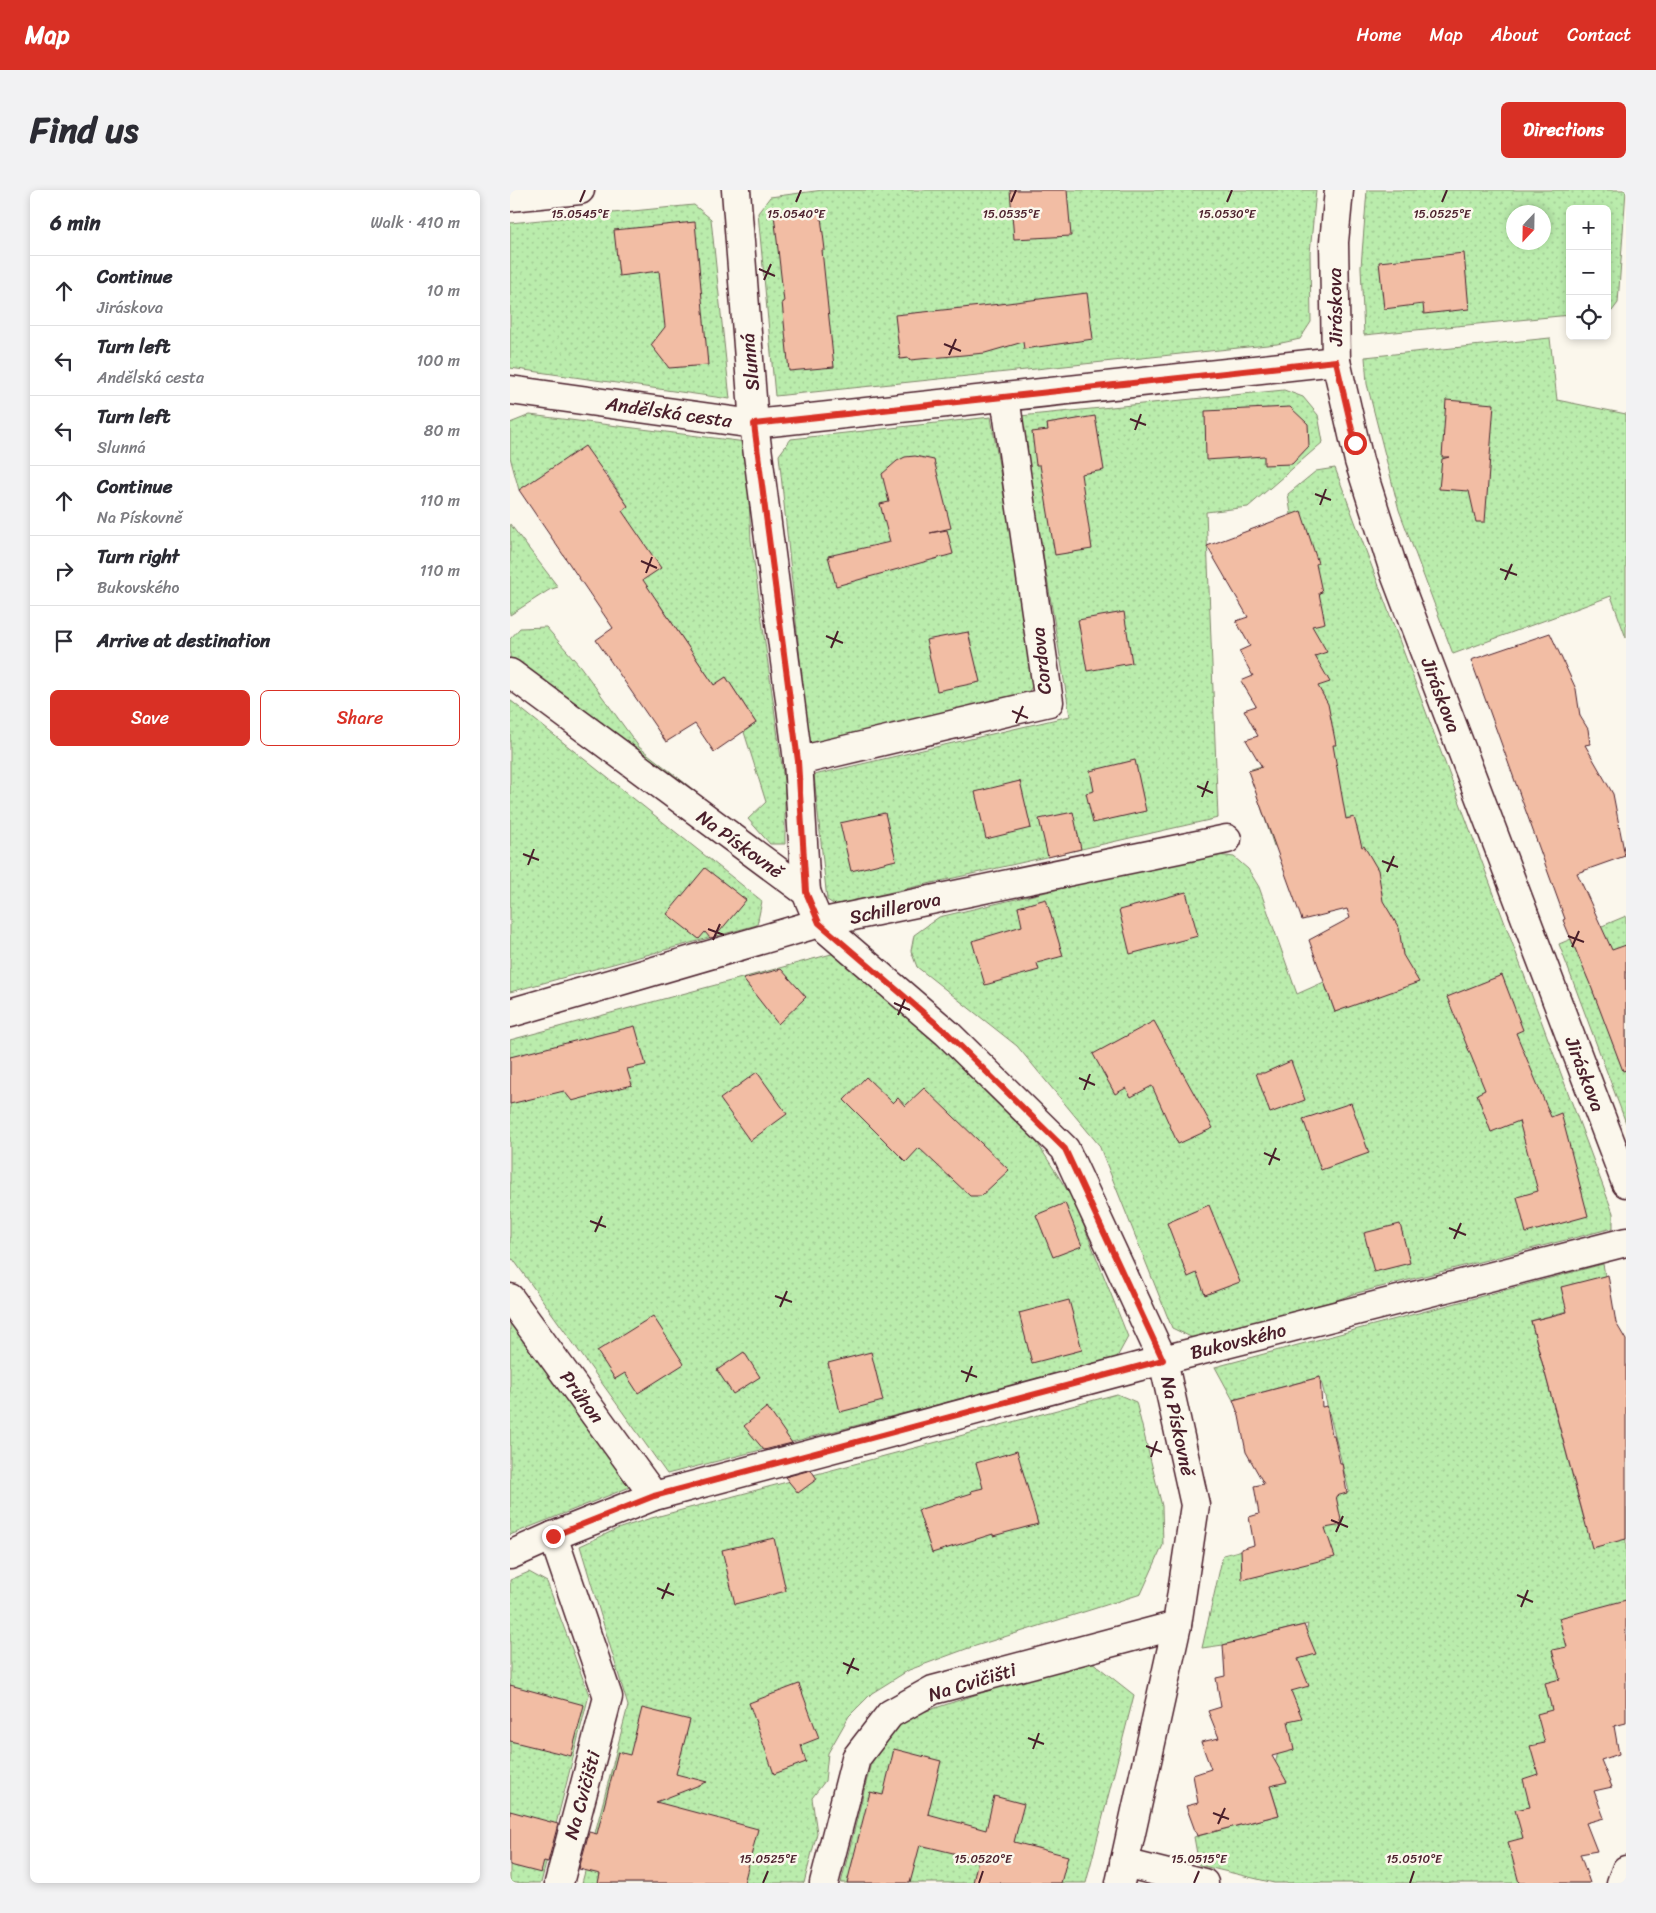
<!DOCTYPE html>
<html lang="en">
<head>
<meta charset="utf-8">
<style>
	:root { --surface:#fff; --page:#f2f2f3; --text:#2b2b33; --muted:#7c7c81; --line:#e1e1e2; --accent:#d93025 }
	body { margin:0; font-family:Sriracha,sans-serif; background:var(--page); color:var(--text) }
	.controls { position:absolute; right:15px; top:15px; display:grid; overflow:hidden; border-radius:8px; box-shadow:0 2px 8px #0003 }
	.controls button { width:45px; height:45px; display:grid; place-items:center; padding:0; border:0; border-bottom:1px solid var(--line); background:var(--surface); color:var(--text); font:25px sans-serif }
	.compass { position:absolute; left:996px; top:15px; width:45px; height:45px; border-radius:50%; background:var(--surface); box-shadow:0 2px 8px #0003; rotate:202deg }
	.stop { position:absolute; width:15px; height:15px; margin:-11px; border:4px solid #d93025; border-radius:50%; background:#fff }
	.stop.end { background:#d93025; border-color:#fff; box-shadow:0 1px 5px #0008 }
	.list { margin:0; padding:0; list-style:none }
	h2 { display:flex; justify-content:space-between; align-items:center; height:65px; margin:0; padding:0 20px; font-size:21px }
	h2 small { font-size:16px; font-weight:400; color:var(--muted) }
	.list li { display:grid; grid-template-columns:32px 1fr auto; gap:15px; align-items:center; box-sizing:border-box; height:70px; padding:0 20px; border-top:1px solid var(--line) }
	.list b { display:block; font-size:19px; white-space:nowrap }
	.list p { margin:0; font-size:16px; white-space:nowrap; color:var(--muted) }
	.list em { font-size:16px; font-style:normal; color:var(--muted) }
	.actions { display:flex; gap:10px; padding:15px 20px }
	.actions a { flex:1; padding:11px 0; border:1px solid var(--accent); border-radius:8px; text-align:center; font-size:18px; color:var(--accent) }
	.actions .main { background:var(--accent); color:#fff }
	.icon { flex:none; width:28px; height:28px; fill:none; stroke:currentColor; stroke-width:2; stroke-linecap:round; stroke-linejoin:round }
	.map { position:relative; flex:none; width:1116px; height:1693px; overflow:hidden; border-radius:8px }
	header { display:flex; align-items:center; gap:30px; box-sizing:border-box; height:70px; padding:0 25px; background:var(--accent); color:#fff }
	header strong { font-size:24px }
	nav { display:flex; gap:28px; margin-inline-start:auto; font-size:18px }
	.intro { display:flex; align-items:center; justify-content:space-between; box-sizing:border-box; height:120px; padding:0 30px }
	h1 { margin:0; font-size:35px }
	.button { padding:12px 22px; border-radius:8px; background:var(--accent); color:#fff; font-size:18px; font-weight:700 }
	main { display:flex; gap:30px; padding:0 30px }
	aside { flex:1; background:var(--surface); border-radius:8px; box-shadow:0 2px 8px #0003 }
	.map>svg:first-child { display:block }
	.grass { fill:url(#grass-dots); stroke:#82866c; fill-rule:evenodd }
	.building { fill:#f2bda4; stroke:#4a1f2b }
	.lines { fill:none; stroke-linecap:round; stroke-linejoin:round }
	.minor-casing { stroke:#4a1f2b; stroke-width:31 }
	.minor { stroke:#fbf7ec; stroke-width:28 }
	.route { stroke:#d93025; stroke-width:6 }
	.ticks { fill:none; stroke:#4a1f2b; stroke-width:2 }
	.labels { text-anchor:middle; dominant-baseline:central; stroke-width:5; stroke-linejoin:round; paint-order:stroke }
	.street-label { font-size:19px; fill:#4a1f2b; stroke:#fbf7ec }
	.ticks-label { font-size:12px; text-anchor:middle; fill:#4a1f2b; stroke:#fbf7ec; stroke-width:5; stroke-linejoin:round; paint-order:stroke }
</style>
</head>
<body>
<header>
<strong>Map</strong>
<nav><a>Home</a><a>Map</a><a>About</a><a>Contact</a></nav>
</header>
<div class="intro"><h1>Find us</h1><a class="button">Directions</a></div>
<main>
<aside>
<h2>6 min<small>Walk · 410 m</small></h2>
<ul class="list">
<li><svg class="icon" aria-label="ahead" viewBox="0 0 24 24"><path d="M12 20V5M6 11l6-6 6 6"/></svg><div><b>Continue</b><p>Jiráskova</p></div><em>10 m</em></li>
<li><svg class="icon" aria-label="left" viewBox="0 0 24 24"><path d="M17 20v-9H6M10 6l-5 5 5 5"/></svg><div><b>Turn left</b><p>Andělská cesta</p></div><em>100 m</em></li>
<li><svg class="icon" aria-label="left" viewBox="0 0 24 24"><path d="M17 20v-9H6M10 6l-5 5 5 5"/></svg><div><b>Turn left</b><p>Slunná</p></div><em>80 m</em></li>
<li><svg class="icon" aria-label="ahead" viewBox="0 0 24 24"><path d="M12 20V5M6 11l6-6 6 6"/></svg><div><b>Continue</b><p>Na Pískovně</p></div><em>110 m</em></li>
<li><svg class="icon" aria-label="right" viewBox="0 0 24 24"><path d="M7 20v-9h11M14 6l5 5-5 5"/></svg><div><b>Turn right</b><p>Bukovského</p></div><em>110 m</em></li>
<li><svg class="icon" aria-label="arrive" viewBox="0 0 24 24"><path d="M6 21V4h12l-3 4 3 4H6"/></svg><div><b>Arrive at destination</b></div></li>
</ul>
<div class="actions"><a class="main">Save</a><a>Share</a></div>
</aside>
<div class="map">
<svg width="1116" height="1693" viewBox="0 0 1116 1693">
	<defs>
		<pattern id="grass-dots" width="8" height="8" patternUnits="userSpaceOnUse" patternTransform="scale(1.25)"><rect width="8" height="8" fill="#baecac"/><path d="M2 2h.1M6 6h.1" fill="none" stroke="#a1ca94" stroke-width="1.8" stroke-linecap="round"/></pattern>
	</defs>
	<rect width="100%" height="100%" fill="#fbf7ec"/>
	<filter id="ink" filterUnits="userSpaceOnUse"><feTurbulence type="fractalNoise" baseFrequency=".02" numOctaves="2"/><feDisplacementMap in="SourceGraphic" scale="10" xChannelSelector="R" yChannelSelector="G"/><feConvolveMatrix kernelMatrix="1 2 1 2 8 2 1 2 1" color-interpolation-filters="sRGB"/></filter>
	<g filter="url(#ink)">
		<!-- grass -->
		<g class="grass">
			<polygon points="313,0 806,0 800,63 801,132 790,149 767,154 265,206 248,23 260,7"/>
			<path d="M857 0H1116L1108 113 1102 121 1097 122V19H1060V125L854 145 851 77ZM1004 22H1034V52H1004Z"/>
			<polygon points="184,15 201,29 220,209 0,178 0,33"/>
			<polygon points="1040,148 1047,210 1116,224 1116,448 1101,406 943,464 889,320 857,194 855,167"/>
			<polygon points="774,200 793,207 808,225 813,252 738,317 696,322 708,628 325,715 317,710 304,585 560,526 510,226"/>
			<polygon points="20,225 236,252 241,350 275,598 275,654 260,654 238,629 256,612 234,542 246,533 216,487 204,495 146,409 132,418 112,321 118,316 95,281 88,286 46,278 9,300 0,267 0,233"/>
			<polygon points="481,227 525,492 511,513 299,558 269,265 281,249"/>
			<polygon points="825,278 1103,1023 1103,1038 843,1104 827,1110 683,1148 662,1138 589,955 507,856 407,777 401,761 404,745 429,727 699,664 724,667 738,679 749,697 787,804 814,792 825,822 899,792 840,628 764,656 739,580 815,555 778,304 806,281"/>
			<polygon points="0,334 48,397 39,400 0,425"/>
			<polygon points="36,437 70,476 129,557 185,601 181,608 0,469 0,449 10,438"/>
			<polygon points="0,510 252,711 247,735 0,802"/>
			<polygon points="1116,726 1116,933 1049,754"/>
			<polygon points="329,762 405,832 526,951 564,1011 618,1147 606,1169 157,1284 3,1069 0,1070 0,850"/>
			<polygon points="1093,1074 1095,1085 1057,1121 1021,1131 1074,1329 1116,1318 1116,1410 1059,1456 1050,1489 1029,1584 1012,1649 1078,1693 764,1693 689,1675 684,1647 769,1625 760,1596 798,1434 713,1455 692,1458 713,1365 815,1339 823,1306 839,1301 810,1187 723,1210 705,1177"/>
			<polygon points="0,1118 125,1295 0,1345"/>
			<polygon points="607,1204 626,1212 652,1316 653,1355 631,1404 456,1459 399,1480 362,1503 339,1526 318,1563 315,1591 302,1608 307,1643 294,1693 72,1693 118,1516 70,1356 107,1339 138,1329"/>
			<polygon points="19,1382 37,1392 79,1505 31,1693 0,1693 0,1390"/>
			<polygon points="577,1468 624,1505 576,1693 331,1693 367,1549 392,1529"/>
		</g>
		<!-- building -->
		<g class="building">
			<polygon points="500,0 557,0 561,46 504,49"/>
			<polygon points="310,19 315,60 312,60 324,177 279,181 272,112 274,112 264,24"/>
			<polygon points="185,32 198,175 159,178 141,155 155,137 149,81 109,86 104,40"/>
			<polygon points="954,63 959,119 914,124 913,114 874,119 869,72"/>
			<polygon points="577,103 583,149 514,159 513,152 475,163 400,170 399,168 390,169 385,125 490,114"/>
			<polygon points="936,210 984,214 975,332 966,332 959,301 929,299 932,269 939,267 932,267"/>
			<polygon points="780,217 798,234 799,256 782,274 754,275 754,266 696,270 695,221"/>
			<polygon points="585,226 594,280 571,284 582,359 545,365 530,275 526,275 522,242 538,240 537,234"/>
			<polygon points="75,256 118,316 112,321 151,378 133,390 204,495 216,487 246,533 204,562 185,534 156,552 86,450 103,438 9,300"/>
			<polygon points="405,266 424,270 441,338 420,343 437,340 443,364 326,396 318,366 380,352 370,314 379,312 372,284 387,271 395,267"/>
			<polygon points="791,321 808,373 806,374 812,402 809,403 815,433 802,436 817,462 805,466 820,492 808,496 818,514 826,555 823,555 836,629 844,627 852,657 854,656 868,680 873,711 889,738 893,765 909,792 825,822 799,750 840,728 837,719 792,730 738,581 752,577 736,550 748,546 734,520 746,516 731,491 743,486 729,461 740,456 726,431 738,427 697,356"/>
			<polygon points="614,422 622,473 577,481 568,430"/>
			<polygon points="458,442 470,492 427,501 416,450"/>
			<polygon points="1040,443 1066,499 1070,526 1078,539 1080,554 1075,555 1103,604 1115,666 1067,683 1102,760 1116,755 1116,880 1113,881 1082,799 1053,730 1055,729 961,470"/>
			<polygon points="625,570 636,621 583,633 576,603 584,601 580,581"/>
			<polygon points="510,591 521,638 476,649 465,602"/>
			<polygon points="563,622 571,659 538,667 529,629"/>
			<polygon points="375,623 386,670 341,681 330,633"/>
			<polygon points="195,678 236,710 205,747 200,748 195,742 189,749 157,724"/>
			<polygon points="676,702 688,746 620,764 609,720"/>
			<polygon points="536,709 553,766 527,773 529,780 475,795 462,751 512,736 508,717"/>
			<polygon points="271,779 296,807 268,834 233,789"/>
			<polygon points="992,785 1013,840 1006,843 1041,927 1051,923 1078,1026 1016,1043 1007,1007 1028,1001 1009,931 981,942 967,904 975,900 937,807"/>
			<polygon points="644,831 703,938 668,954 642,896 621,907 616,898 605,904 583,864"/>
			<polygon points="125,836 136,875 117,879 122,895 62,911 54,901 0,914 0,867"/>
			<polygon points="781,871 795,910 760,923 746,883 754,883"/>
			<polygon points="247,882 277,924 240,951 210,909"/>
			<polygon points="356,887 383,913 388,908 395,916 414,898 499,980 471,1006 460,1006 409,958 396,972 334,910"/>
			<polygon points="841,913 859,963 811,980 793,929"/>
			<polygon points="555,1013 572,1056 543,1067 526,1025"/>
			<polygon points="699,1015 730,1092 695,1105 687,1083 678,1087 657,1033"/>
			<polygon points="890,1034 900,1073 864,1082 854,1043"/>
			<polygon points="1098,1085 1106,1133 1116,1150 1116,1349 1082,1358 1021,1131 1057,1122 1051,1097"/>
			<polygon points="559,1110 572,1160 522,1173 509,1123"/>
			<polygon points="143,1126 174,1174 128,1203 115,1183 105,1189 87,1161"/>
			<polygon points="234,1162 250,1187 223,1204 207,1180"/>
			<polygon points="361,1162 373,1211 330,1222 318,1173"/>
			<polygon points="810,1187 812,1217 817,1216 822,1245 824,1245 830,1273 832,1273 837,1303 826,1306 832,1335 815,1338 825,1367 732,1390 731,1359 744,1355 739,1327 749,1324 744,1296 754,1294 736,1262 729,1226 723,1210"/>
			<polygon points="257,1217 282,1253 254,1260 234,1236"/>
			<polygon points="507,1261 528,1334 483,1346 483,1344 422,1363 408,1320 462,1303 461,1301 473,1298 466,1273"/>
			<polygon points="301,1280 307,1289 288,1303 275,1287"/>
			<polygon points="264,1348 276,1401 225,1414 212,1360"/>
			<polygon points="1116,1410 1116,1533 1104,1536 1109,1564 1091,1570 1102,1597 1084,1601 1094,1628 1076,1633 1087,1661 1070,1664 1080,1693 1009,1693 998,1652 1013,1648 1005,1620 1020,1617 1013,1589 1028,1584 1020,1556 1035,1553 1027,1524 1042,1520 1035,1493 1050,1489 1042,1460 1057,1457 1049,1428"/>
			<polygon points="794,1435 806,1464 788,1469 799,1496 781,1501 792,1528 778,1531 784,1560 762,1566 777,1592 760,1596 769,1625 687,1646 676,1616 688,1613 683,1585 701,1579 691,1552 709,1548 698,1521 711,1517 706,1488 715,1486 713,1455"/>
			<polygon points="289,1494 309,1548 291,1555 296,1572 264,1584 239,1513"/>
			<polygon points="0,1495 74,1515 61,1566 0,1551"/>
			<polygon points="132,1518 180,1530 166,1584 197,1592 146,1612 248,1639 234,1693 88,1693 90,1684 69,1679 79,1642 87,1644 108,1562 120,1565"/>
			<polygon points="384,1559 431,1571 418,1624 476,1640 484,1606 514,1614 504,1652 558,1666 551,1693 463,1693 468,1669 410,1655 400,1693 337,1693 360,1602 373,1605"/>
			<polygon points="0,1621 48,1634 38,1672 34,1671 31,1683 0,1675"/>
		</g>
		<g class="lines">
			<!-- minor casing -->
			<g class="minor-casing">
				<g id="minor">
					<polyline points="226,0 244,234 288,571 296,702"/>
					<polyline points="829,0 824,52 826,171 849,271 885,384 1116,993"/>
					<polyline points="0,7 70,0"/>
					<polyline points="0,200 244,234 826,171"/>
					<polyline points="0,483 296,702 309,733 437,843 555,959 653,1170 685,1315 667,1435 610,1693"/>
					<polyline points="288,571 539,512 495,207"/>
					<polyline points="0,823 309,733 717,649"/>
					<polyline points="0,1108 144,1306"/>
					<polyline points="43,1346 98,1507 49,1693"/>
					<polyline points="0,1365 43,1346 144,1306 653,1170 1116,1052"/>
					<polyline points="614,1673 694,1693"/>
					<polyline points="314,1693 346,1568 380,1524 423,1500 667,1435"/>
					<polyline points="1111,1693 1116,1680"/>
				</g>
			</g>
			<!-- minor -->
			<use href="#minor" class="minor"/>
		</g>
	</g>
	<g class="lines" filter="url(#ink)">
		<!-- route -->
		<polyline class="route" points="43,1346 144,1306 653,1170 555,959 437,843 309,733 296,702 288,571 244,234 826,171 845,253"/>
	</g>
	<!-- ticks -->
	<path class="ticks" d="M70 12 75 0M286 12 291 0M501 12 506 0M717 12 722 0M932 12 937 0M249 79 265 86M254 90 261 74M434 154 451 161M439 165 446 149M620 229 636 235M625 240 631 224M805 304 821 310M810 315 816 299M131 371 147 378M990 379 1007 385M136 383 142 367M995 390 1002 374M316 446 333 453M321 458 328 441M502 521 518 528M506 533 513 516M687 596 703 603M692 607 698 591M13 664 29 670M872 671 888 677M18 675 24 659M877 682 884 666M198 739 214 745M1058 746 1074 752M203 750 210 734M1062 757 1069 741M384 813 400 820M388 825 395 809M569 888 585 895M574 900 580 884M754 963 770 970M759 975 766 958M80 1031 96 1037M939 1038 956 1045M85 1042 92 1026M944 1049 951 1033M265 1106 282 1112M270 1117 277 1101M451 1181 467 1187M456 1192 462 1176M636 1256 652 1262M641 1267 647 1251M821 1330 838 1337M826 1342 833 1326M147 1398 164 1405M1007 1405 1023 1412M152 1409 159 1393M1011 1417 1018 1400M333 1473 349 1480M337 1484 344 1468M518 1548 534 1554M523 1559 529 1543M703 1623 719 1629M708 1634 715 1618M253 1693 258 1681M469 1693 473 1681M684 1693 689 1681M900 1693 904 1681"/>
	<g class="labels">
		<!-- street labels -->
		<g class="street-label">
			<text transform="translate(825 117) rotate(-91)">Jiráskova</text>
			<text transform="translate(240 172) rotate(-95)">Slunná</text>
			<text transform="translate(159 222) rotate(8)">Andělská cesta</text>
			<text transform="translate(531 471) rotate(-96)">Cordova</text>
			<text transform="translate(931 505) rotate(69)">Jiráskova</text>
			<text transform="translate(230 654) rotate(36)">Na Pískovně</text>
			<text transform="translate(385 718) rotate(-12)">Schillerova</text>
			<text transform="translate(1075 884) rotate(69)">Jiráskova</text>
			<text transform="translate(728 1151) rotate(-14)">Bukovského</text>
			<text transform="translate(72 1207) rotate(54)">Průhon</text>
			<text transform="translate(668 1236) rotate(78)">Na Pískovně</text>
			<text transform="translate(462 1492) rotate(-17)">Na Cvičišti</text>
			<text transform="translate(72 1605) rotate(-75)">Na Cvičišti</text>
		</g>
	</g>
	<g class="ticks-label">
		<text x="70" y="28">15.0545°E</text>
		<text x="286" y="28">15.0540°E</text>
		<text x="501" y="28">15.0535°E</text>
		<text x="717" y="28">15.0530°E</text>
		<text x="932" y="28">15.0525°E</text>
		<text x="258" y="1673">15.0525°E</text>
		<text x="473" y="1673">15.0520°E</text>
		<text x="689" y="1673">15.0515°E</text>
		<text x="904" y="1673">15.0510°E</text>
	</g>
</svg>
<div class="controls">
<button>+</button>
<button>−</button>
<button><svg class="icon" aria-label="locate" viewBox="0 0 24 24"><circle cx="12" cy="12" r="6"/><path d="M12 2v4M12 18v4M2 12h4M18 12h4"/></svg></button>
</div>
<svg class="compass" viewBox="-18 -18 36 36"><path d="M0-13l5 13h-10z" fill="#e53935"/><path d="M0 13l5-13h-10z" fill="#7c7c81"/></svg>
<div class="stop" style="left:845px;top:253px"></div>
<div class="stop end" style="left:43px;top:1346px"></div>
</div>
</main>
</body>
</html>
